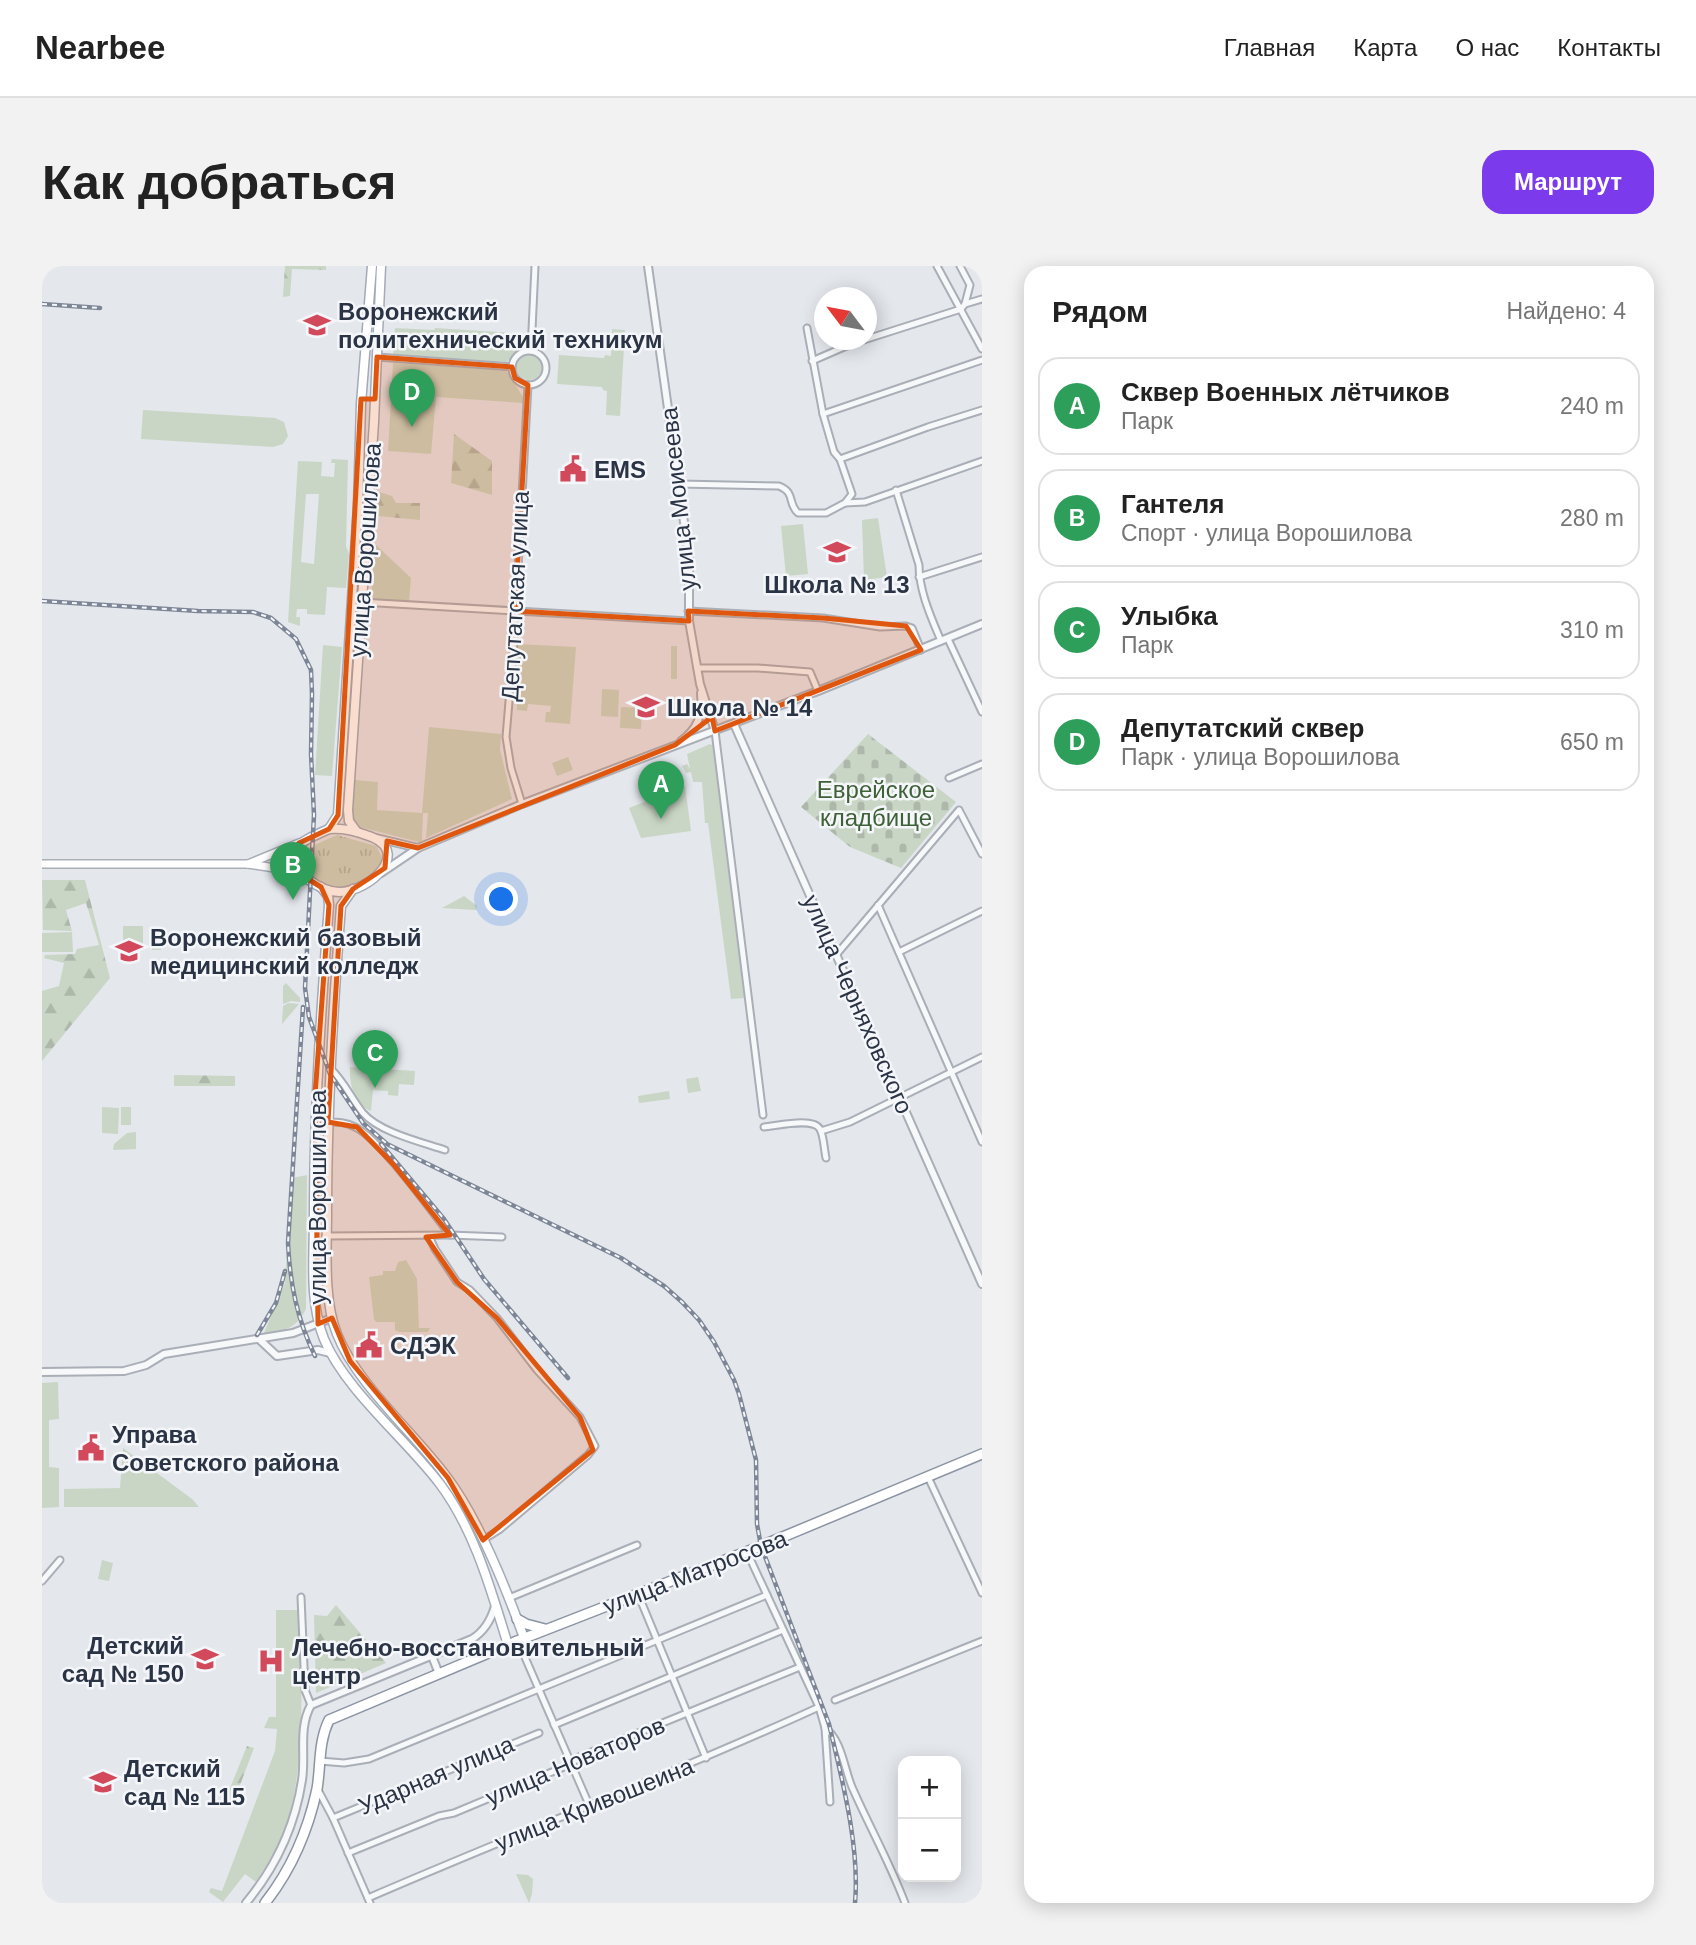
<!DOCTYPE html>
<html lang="ru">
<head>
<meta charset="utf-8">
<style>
	:root { --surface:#fff; --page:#f2f2f2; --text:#222; --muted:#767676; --line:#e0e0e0; --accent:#7c3aed }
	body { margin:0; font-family:Arial,sans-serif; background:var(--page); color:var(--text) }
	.controls { position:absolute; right:21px; bottom:21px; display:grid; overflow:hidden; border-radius:14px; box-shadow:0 4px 18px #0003 }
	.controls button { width:63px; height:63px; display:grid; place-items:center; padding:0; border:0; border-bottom:2px solid var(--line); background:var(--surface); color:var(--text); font:35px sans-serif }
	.compass { position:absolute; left:772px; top:21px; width:63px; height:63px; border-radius:50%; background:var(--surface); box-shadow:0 4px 18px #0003; rotate:302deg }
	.you { position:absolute; left:460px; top:634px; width:24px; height:24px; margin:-18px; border:5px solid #fff; border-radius:50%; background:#1a73e8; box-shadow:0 0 0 10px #1a73e833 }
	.badge { display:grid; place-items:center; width:46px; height:46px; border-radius:50%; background:var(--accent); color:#fff; font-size:23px; font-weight:700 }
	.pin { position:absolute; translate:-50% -58px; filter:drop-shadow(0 2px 4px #0008) }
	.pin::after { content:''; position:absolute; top:37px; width:24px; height:21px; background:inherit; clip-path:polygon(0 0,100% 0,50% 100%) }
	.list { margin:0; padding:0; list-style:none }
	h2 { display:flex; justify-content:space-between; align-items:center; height:91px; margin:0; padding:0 28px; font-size:30px }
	h2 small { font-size:23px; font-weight:400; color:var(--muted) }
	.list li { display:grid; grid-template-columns:46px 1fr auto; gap:21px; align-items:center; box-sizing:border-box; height:98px; margin:0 14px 14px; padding:0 14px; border:2px solid var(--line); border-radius:21px }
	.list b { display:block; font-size:26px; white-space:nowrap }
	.list p { margin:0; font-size:23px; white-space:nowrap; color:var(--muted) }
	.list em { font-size:23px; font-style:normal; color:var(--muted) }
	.map { position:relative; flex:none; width:940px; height:1637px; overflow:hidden; border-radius:21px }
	header { display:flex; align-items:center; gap:42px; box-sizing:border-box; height:98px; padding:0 35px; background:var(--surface); border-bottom:2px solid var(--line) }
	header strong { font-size:33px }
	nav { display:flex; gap:38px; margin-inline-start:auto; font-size:24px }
	.intro { display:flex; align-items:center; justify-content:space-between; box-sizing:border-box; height:168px; padding:0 42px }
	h1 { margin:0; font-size:49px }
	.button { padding:18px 32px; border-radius:21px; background:var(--accent); color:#fff; font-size:24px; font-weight:700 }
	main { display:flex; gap:42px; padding:0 42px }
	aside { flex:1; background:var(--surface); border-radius:21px; box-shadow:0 4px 18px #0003 }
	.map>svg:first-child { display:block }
	.grass { fill:url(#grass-tufts) }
	.forest { fill:url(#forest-firs) }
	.cemetery { fill:url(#cemetery-stones) }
	.green { fill:#c9d6c5; fill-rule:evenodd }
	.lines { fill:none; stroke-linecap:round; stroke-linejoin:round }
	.minor-casing { stroke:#a9aeb7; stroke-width:9 }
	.tertiary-casing { stroke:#a9aeb7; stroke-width:10 }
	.secondary-casing { stroke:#a9aeb7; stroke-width:10 }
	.primary-casing { stroke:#a3abb8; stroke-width:11 }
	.trunk-casing { stroke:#8b94a3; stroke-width:12 }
	.minor { stroke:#f7f8fa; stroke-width:5 }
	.tertiary { stroke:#f7f8fa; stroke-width:6 }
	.secondary { stroke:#fff; stroke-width:7 }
	.primary { stroke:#fff; stroke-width:8 }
	.trunk { stroke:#fff; stroke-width:9 }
	.rail-casing { stroke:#7d8696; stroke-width:4.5 }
	.rail { stroke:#f4f6f9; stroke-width:2; stroke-dasharray:5; stroke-linecap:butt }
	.marked { fill:#df570f; fill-opacity:0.2; stroke:#df570f; stroke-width:5; stroke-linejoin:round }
	.labels { text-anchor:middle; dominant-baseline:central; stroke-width:5; stroke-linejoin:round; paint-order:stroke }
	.poi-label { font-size:24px; font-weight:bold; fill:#2b3445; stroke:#f4f6f9; text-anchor:start }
	.street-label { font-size:24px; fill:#2b3445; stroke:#f4f6f9 }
	.park-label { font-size:24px; fill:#3f6138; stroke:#f4f6f9 }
</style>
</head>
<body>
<header>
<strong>Nearbee</strong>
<nav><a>Главная</a><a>Карта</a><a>О нас</a><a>Контакты</a></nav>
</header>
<div class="intro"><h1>Как добраться</h1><a class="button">Маршрут</a></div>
<main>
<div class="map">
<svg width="940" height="1637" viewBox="0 0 940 1637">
	<defs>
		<pattern id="grass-tufts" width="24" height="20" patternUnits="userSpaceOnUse" patternTransform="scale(1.75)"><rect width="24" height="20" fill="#c9d6c5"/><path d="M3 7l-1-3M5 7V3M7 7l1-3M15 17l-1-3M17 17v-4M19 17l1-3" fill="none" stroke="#adb8ab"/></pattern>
		<pattern id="forest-firs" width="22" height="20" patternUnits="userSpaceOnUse" patternTransform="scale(1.75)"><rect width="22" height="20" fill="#c9d6c5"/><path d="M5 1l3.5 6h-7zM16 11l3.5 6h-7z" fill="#adb8ab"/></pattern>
		<pattern id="cemetery-stones" width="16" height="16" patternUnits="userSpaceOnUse" patternTransform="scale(1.75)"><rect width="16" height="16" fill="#c9d6c5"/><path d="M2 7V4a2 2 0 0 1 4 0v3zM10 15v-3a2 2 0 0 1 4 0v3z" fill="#adb8ab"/></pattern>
	</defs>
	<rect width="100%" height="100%" fill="#e4e7ec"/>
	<!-- grass -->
	<g class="grass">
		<path d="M295 569 334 580 340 591 337 603C325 613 304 626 289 621 278 618 267 609 258 603L256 593 261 584Z"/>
		<polygon points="246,737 257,738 240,758 241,740"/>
	</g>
	<!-- forest -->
	<g class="forest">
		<polygon points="243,0 284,0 284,4 250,3 248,30 241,31"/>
		<polygon points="412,168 450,195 450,229 409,217"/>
		<polygon points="337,226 350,230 354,237 378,237 378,254 336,250"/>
		<polygon points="0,614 43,614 68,712 0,795 0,725 17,720 22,697 2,692 3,689 33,688 35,683 57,679 44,637 24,644 30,665 1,664"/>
		<polygon points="132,809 193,810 193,820 132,820"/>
		<polygon points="294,1339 344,1397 274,1427 272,1349 285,1350"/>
		<polygon points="205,1480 212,1482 190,1540 182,1537"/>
	</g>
	<!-- cemetery -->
	<polygon class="cemetery" points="826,468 914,536 859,602 808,581 759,541"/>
	<!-- green -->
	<g class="green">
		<polygon points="353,62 392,64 393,62 487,68 487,73 465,96 351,89"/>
		<polygon points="570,63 583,64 578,150 564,149 565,125 561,124 560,121 515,118 517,89 562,92 563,89 569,90"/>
		<circle cx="487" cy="101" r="13"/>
		<polygon points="351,97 464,104 481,131 481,137 394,131 389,188 346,185"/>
		<polygon points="101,144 233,152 242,156 246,170 241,178 231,181 99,173"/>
		<path d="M290 193 306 194 304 280 307 288 304 322 285 321 283 349 265 348V343H255L254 351H258V360L246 356 256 195 280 196 279 210 292 211 293 197H289ZM264 228H277L272 298 259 296Z"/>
		<polygon points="836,252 845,311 822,314 820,254"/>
		<polygon points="761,258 766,308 744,310 739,260"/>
		<polygon points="333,278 369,312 367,336 329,333"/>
		<polygon points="475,378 534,381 528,458 503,456 504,446 508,446 509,440 486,438 485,445 475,444 475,435 470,435"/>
		<polygon points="281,379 300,381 290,510 273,509"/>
		<rect x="629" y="380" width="6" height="33"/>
		<polygon points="560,423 577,424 576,451 559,450"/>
		<polygon points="579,441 600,442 599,463 578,462"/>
		<polygon points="387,461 459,468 458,484 470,533 384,572 386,547 381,547 380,575 377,576 318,561 309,551 313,514 336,516 335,544 380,547"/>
		<polygon points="668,478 674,481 702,732 689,733 666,557 663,557 660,516 651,516 649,506 644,507 640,500 645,498 648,503 645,488"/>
		<polygon points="526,491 531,504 515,510 510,497"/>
		<polygon points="643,520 649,565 599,572 587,542"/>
		<polygon points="422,630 435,640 434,644 400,642"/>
		<rect x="81" y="660" width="20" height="20"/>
		<rect x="110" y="663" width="9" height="21"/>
		<polygon points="30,666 31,686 0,686 0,667"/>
		<polygon points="244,717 258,732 258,736 249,735 241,738 241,720"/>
		<path d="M308 801 373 805 372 819 357 818 356 830 346 829V825L331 824 329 845C312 839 307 817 308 801Z"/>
		<polygon points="656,811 659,825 646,827 644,813"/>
		<polygon points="627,825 628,833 597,837 596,830"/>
		<polygon points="60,841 77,842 76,868 60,867"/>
		<rect x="79" y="841" width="10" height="18"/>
		<polygon points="94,866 94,883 71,884 72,878 85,867"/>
		<path d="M265 909 264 1043C253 1064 244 1064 222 1067L243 1017 250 912Z"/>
		<polygon points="364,994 375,1013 377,1062 388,1062 386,1066 357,1066 353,1064 353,1056 334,1056 332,1053 327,1011 341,1009 341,1005 353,1005 356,996"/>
		<polygon points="16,1116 17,1153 7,1154 7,1201 17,1202 17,1241 0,1242 0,1117"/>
		<polygon points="81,1182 150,1233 157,1241 22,1241 22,1223 78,1222"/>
		<polygon points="60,1294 71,1297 67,1315 56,1313"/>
		<path d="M234 1344H257L259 1348C259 1411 263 1487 248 1548 242 1573 227 1595 214 1616L203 1608 181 1636 167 1626 169 1622 180 1625 233 1485 235 1463 222 1462 227 1451H234Z"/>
		<polygon points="474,1608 486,1609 491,1613 490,1628 487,1637"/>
	</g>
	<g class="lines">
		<!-- minor casing -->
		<g class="minor-casing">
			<g id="minor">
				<polyline points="895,0 940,83"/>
				<polyline points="918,0 928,19 923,38"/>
				<polyline points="765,62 781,148 792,186 798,193 810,228 803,237"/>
				<circle cx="487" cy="102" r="17"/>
				<polyline points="489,85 493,0"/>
				<polyline points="335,91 470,101"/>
				<polyline points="770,95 809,78 919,43 923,38 940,33"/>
				<polyline points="781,148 940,94"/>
				<polyline points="798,193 886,161 940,144"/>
				<path d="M637 218 737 220C754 227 745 237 756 247H784L803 237 823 236 940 195"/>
				<path d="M854 224 877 299C877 325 889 351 899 375"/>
				<polyline points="877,311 940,291"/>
				<polyline points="319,336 647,355"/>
				<polyline points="646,345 781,352 838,361 864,360 870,362 879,384"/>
				<polyline points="906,373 940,446"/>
				<polyline points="655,402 716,402 768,406 776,425"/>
				<polyline points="673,465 721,849"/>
				<polyline points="907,512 940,498"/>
				<polyline points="480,538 469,502 464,471 472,376 486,119"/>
				<polyline points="836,639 940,876"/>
				<polyline points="857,686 940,645"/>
				<polyline points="794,689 917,544 940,588"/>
				<path d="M288 802C302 815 309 832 321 847 337 866 379 876 403 884"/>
				<path d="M286 856C296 856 304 856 313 861 338 873 389 944 408 969L460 971"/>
				<path d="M722 861C735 860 771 851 778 863 782 871 782 883 784 892"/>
				<polyline points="779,865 808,856 940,791"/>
				<polyline points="285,970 408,969"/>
				<polyline points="387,970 393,983 415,1016 428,1024 455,1052 495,1104 538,1151 553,1180 546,1189 457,1264 441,1274"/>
				<polyline points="886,1211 940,1327"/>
				<polyline points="705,1286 777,1441 783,1462 788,1536"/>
				<polyline points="0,1315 18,1294"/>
				<polyline points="596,1328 664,1492"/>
				<polyline points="259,1331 263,1424 269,1439"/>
				<polyline points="467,1332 595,1279"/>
				<polyline points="482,1372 482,1389 548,1541"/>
				<polyline points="793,1434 940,1375"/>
				<polyline points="512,1459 741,1364"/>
				<path d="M783 1462C800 1474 802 1502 810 1521 827 1560 848 1597 863 1637"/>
				<polyline points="278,1495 302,1497 327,1493 725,1329"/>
				<polyline points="275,1522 291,1552 328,1637"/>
				<polyline points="291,1552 497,1467"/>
				<polyline points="306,1587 397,1550 412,1547 529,1498 537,1491 758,1401"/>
				<path d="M326 1632C476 1567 629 1509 777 1441"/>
			</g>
		</g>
		<!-- tertiary casing -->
		<g class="tertiary-casing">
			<g id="tertiary">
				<polyline points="606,0 647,292 647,355 658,418 673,465"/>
				<polyline points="692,458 940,1018"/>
				<path d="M639 475C656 463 661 448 659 427"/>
				<polyline points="334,572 376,582"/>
				<polyline points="339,607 376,582 480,538 776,425 940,358"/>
				<polyline points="218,1074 235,1090 276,1084 288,1087"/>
				<polyline points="0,1106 82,1105 104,1099 122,1088 251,1067 290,1052"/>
				<polyline points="390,1390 397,1408"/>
				<path d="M204 1637C233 1602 253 1560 260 1514 264 1489 256 1462 269 1439L430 1373C443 1365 449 1354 453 1340"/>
			</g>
		</g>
		<!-- secondary casing -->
		<g class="secondary-casing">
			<g id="secondary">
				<polyline points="0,598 206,598 253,605"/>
				<polyline points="206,598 257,577"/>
			</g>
		</g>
		<!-- primary casing -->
		<g class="primary-casing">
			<g id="primary">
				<polyline points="287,563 296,549 316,240 319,138 330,0"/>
				<path d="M287 563C300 562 311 564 324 569 373 584 328 626 297 626 286 626 275 620 267 614 226 589 260 575 287 563Z"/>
				<polyline points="315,566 307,555 306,544 332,156 339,0"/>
				<path d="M279 621 286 630 287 639C279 744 272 847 272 952 272 991 267 1036 282 1073 303 1124 364 1173 398 1218 433 1265 449 1324 466 1379"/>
				<path d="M311 623 299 640C291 742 285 844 285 947 285 983 281 1034 295 1068 314 1117 372 1167 404 1210 436 1252 464 1322 482 1372"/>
			</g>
		</g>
		<!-- trunk casing -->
		<g class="trunk-casing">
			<g id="trunk">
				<polyline points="475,1353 484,1358 503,1363"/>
				<path d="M223 1637C249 1604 266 1565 275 1523 279 1500 276 1477 287 1454L475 1375 719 1280 940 1188"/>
			</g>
		</g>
		<!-- minor -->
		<use href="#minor" class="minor"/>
		<!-- tertiary -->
		<use href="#tertiary" class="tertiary"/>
		<!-- secondary -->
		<use href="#secondary" class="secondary"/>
		<!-- primary -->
		<use href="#primary" class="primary"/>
		<!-- trunk -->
		<use href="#trunk" class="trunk"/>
		<!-- rail casing -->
		<g class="rail-casing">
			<g id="rail">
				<polyline points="0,38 58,42"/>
				<path d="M0 335 156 345 211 346 229 352 254 373 269 404 270 428 269 488 272 549 263 722 267 751 288 808 321 857 345 878 579 992 622 1020 640 1036 657 1054 672 1076 692 1114 697 1128 714 1194 715 1258 719 1280 787 1458C800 1513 818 1581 813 1637"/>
				<path d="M261 741 246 977C248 1018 255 1053 273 1090"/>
				<polyline points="339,878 402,953 442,1013 526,1112"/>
				<polyline points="215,1069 234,1037 243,1005"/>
			</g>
		</g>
		<!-- rail -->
		<use href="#rail" class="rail"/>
	</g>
	<!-- marked area -->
	<path class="marked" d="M335 91 470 101 473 112 486 119 473 345 647 355 646 345 781 352 864 360 879 384 673 465 670 451 633 479 376 582 345 575 343 602 311 623 299 640 286 856 315 861 351 898 408 969 384 971 415 1016 455 1052 538 1151 551 1184 441 1274 406 1212 308 1095 290 1052 276 1058 273 829 287 639 279 621 253 605 247 589 257 577 287 563 296 549 319 133H333Z"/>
	<!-- icons -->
	<defs>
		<g id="university-bare" transform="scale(2.1)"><path d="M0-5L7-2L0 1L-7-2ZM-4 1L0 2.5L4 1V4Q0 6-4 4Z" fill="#d1495b" stroke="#f4f6f9" stroke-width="2.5" paint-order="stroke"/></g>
		<g id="civic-bare" transform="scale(2.1)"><path d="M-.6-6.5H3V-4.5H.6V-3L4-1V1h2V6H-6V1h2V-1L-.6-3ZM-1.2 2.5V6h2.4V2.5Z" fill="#d1495b" stroke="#f4f6f9" stroke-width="2.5" paint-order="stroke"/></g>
		<g id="school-bare" transform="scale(2.1)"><path d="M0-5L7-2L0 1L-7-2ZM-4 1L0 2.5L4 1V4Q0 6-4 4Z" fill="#d1495b" stroke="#f4f6f9" stroke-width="2.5" paint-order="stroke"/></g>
		<g id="hospital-bare" transform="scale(2.1)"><path d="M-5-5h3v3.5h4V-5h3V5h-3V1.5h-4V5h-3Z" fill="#d1495b" stroke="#f4f6f9" stroke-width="2.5" paint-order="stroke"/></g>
	</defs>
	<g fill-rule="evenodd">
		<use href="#university-bare" x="275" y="59"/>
		<use href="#civic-bare" x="531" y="203"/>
		<use href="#school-bare" x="795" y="286"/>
		<use href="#school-bare" x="604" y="441"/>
		<use href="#university-bare" x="87" y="685"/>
		<use href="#civic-bare" x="327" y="1079"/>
		<use href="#civic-bare" x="49" y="1182"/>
		<use href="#school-bare" x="163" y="1393"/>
		<use href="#hospital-bare" x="229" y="1395"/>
		<use href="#school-bare" x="61" y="1516"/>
	</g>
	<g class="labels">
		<!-- poi labels -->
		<g class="poi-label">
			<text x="296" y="45">Воронежский<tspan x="296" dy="28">политехнический техникум</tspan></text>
			<text x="552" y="203">EMS</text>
			<text x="795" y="318" text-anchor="middle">Школа № 13</text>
			<text x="625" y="441">Школа № 14</text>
			<text x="108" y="671">Воронежский базовый<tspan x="108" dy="28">медицинский колледж</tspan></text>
			<text x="348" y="1079">СДЭК</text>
			<text x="70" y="1168">Управа<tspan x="70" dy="28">Советского района</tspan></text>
			<text x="142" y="1379" text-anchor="end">Детский<tspan x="142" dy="28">сад № 150</tspan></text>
			<text x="250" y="1381">Лечебно-восстановительный<tspan x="250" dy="28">центр</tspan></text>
			<text x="82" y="1502">Детский<tspan x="82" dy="28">сад № 115</tspan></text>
		</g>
		<!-- street labels -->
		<g class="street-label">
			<text transform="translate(636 233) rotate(-96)">улица Моисеева</text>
			<text transform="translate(323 284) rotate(-86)">улица Ворошилова</text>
			<text transform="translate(473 330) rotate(-87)">Депутатская улица</text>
			<text transform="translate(816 738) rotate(66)">улица Черняховского</text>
			<text transform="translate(275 931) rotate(-90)">улица Ворошилова</text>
			<text transform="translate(653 1306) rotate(-21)">улица Матросова</text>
			<text transform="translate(533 1495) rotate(-23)">улица Новаторов</text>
			<text transform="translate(394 1509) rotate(-23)">Ударная улица</text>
			<text transform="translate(552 1538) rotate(-22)">улица Кривошеина</text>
		</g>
		<!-- park labels -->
		<g class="park-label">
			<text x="834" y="523">Еврейское<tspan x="834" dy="28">кладбище</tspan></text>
		</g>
	</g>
</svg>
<div class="controls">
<button>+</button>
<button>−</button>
</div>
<svg class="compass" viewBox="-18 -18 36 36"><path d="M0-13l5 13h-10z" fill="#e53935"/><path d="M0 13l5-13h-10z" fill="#767676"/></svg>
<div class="you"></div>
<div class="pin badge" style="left:619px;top:553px;background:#2e9e5b">A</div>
<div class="pin badge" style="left:251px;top:634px;background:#2e9e5b">B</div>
<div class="pin badge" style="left:333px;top:822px;background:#2e9e5b">C</div>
<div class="pin badge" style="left:370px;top:161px;background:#2e9e5b">D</div>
</div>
<aside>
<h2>Рядом<small>Найдено: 4</small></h2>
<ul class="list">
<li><span class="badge" style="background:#2e9e5b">A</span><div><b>Сквер Военных лётчиков</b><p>Парк</p></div><em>240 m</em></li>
<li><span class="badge" style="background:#2e9e5b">B</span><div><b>Гантеля</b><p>Спорт · улица Ворошилова</p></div><em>280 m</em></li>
<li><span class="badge" style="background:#2e9e5b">C</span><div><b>Улыбка</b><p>Парк</p></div><em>310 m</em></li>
<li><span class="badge" style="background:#2e9e5b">D</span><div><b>Депутатский сквер</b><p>Парк · улица Ворошилова</p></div><em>650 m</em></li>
</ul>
</aside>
</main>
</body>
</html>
